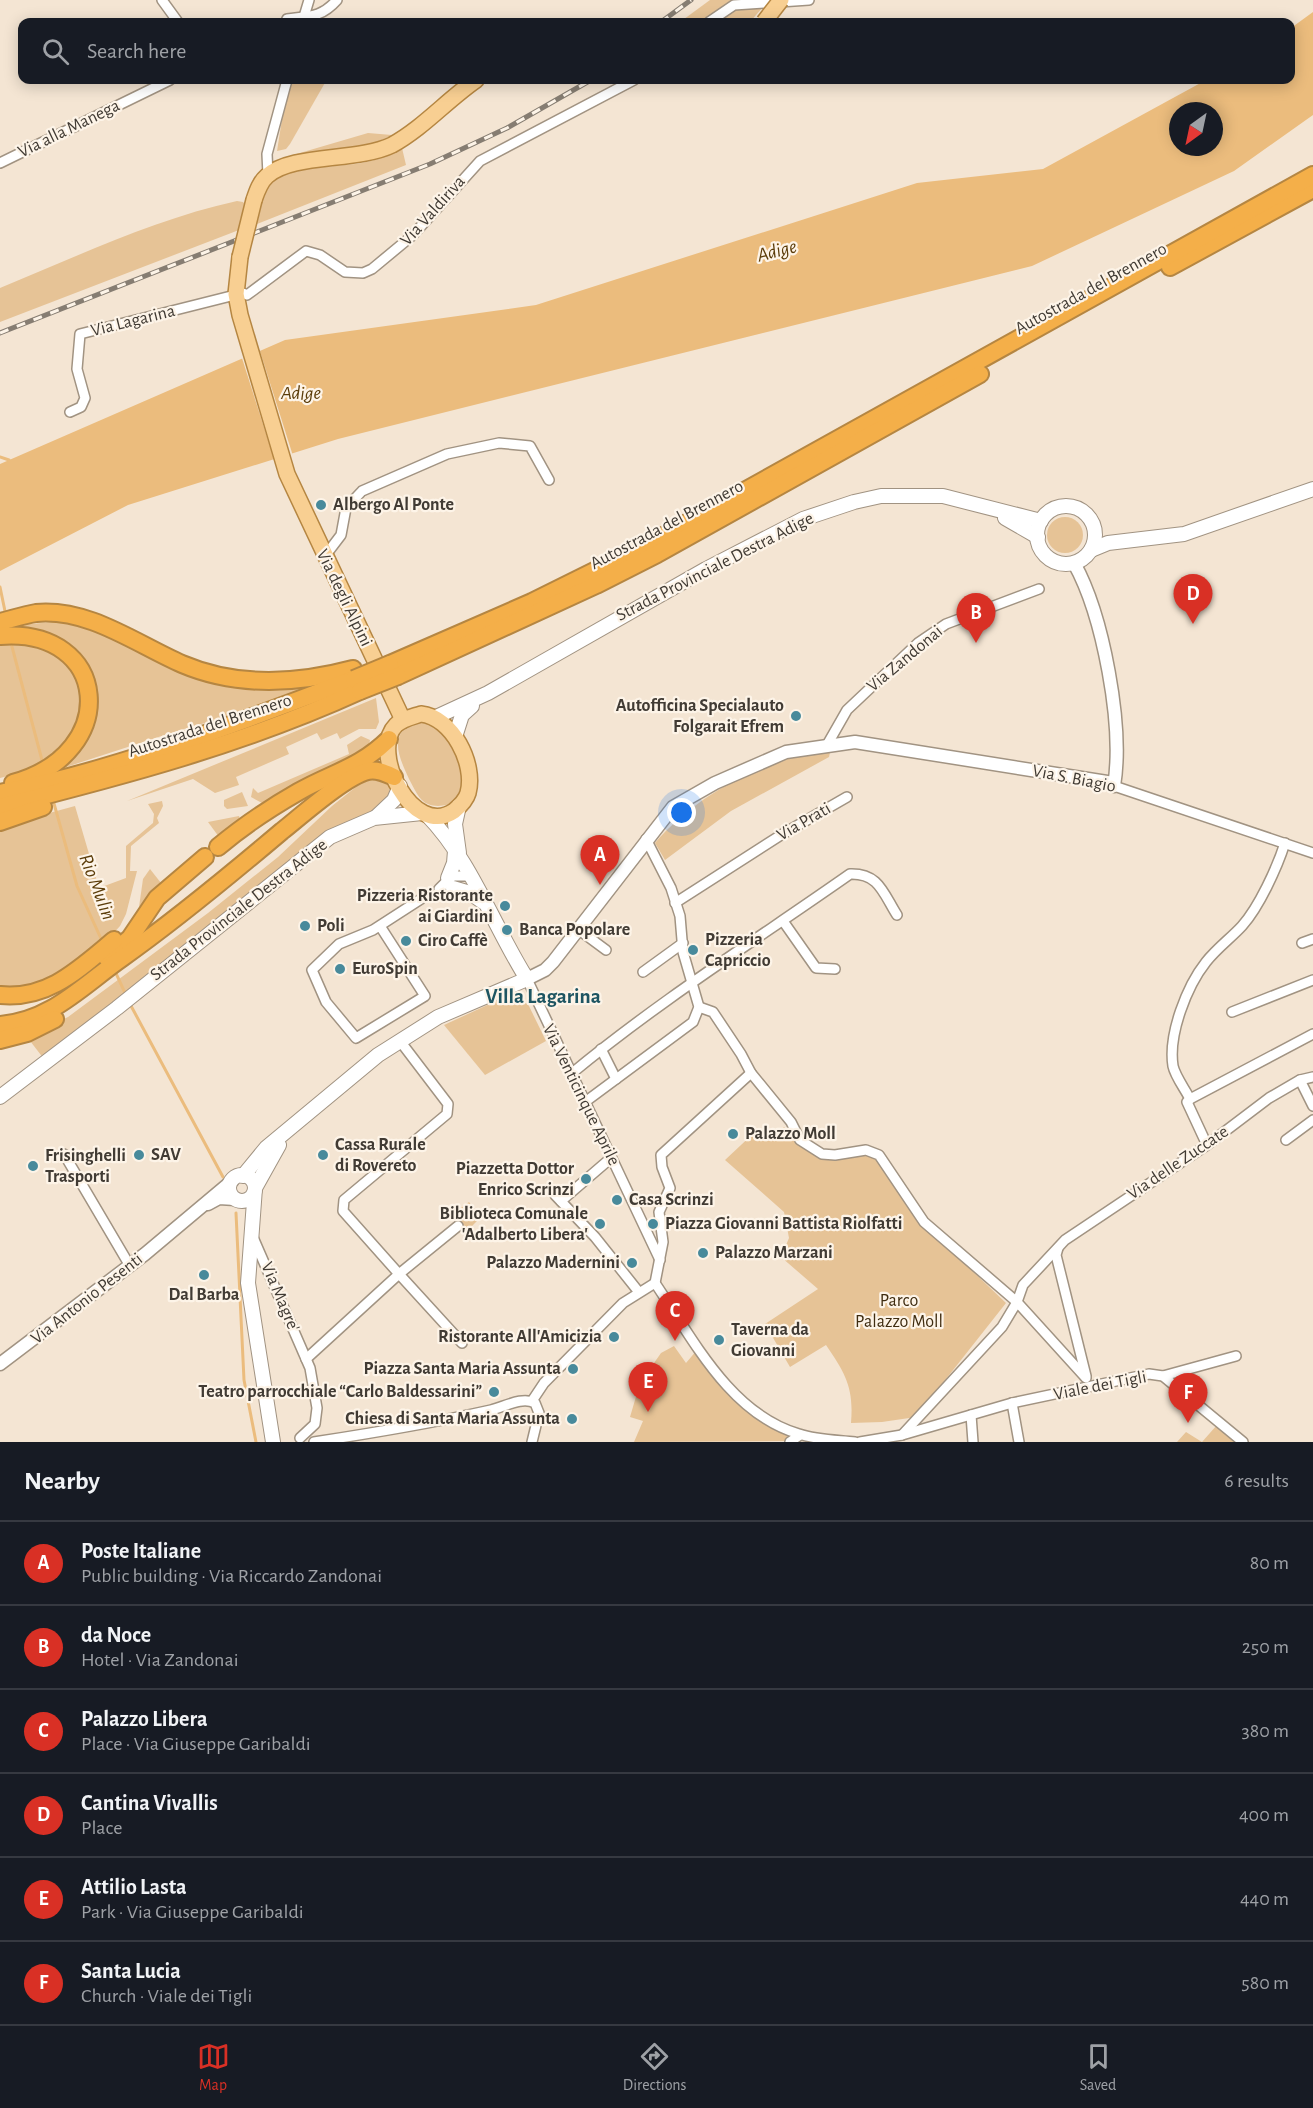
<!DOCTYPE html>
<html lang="en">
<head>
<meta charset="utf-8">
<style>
	:root { --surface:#171b24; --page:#20242c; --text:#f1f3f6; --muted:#9ea1a6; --line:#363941; --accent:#d93025 }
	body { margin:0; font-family:"Alegreya Sans",sans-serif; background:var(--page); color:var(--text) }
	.compass { position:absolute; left:1169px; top:102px; width:54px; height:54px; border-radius:50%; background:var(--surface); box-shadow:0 3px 15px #0003; rotate:213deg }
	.you { position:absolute; left:682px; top:813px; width:21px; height:21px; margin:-15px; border:4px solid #fff; border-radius:50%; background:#1a73e8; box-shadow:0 0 0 9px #1a73e833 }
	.badge { display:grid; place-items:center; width:39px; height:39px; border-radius:50%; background:var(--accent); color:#fff; font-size:20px; font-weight:700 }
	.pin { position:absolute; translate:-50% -50px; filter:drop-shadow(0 2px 3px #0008) }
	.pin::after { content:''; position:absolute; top:32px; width:21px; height:18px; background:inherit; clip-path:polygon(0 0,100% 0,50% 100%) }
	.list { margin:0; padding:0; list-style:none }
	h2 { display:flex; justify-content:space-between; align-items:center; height:78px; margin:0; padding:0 24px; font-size:26px }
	h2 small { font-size:20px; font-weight:400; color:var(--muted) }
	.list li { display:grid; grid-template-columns:39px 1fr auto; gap:18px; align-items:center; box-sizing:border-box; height:84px; padding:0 24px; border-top:2px solid var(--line) }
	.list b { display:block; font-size:22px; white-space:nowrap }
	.list p { margin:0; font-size:20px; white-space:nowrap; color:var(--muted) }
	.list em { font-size:20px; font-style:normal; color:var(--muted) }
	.icon { flex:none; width:33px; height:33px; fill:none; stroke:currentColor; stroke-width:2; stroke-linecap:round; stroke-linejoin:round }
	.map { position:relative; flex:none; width:1313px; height:1442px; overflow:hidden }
	.search { position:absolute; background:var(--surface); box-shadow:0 3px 15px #0003; left:18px; right:18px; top:18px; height:66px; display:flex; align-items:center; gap:15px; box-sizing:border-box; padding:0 21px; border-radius:12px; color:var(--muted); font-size:22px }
	.sheet { height:582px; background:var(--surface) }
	nav { display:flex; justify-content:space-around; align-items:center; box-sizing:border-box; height:84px; border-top:2px solid var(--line); background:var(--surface); font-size:16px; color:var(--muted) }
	nav a { display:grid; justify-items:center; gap:3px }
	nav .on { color:var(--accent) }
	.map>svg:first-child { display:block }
	.green { fill:#e6c396 }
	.water { fill:#ebbc7d; fill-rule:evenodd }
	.pier { fill:#f4e5d3 }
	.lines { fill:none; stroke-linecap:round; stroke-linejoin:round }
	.stream { stroke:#ebbc7d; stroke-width:3 }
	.minor-tunnel { stroke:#d0c3b3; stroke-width:9; stroke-dasharray:9 4.5; stroke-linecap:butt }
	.minor-casing { stroke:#a19382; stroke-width:12 }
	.tertiary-casing { stroke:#a19382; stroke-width:15 }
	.secondary-casing { stroke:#a19382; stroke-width:16 }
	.primary-casing { stroke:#b58642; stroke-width:18 }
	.motorway-casing { stroke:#b58642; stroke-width:20 }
	.minor { stroke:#fff; stroke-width:9 }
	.tertiary { stroke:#fff; stroke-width:12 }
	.secondary { stroke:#fff; stroke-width:14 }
	.primary { stroke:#f8cf92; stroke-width:15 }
	.motorway { stroke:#f4af49; stroke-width:16 }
	.rail-casing { stroke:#867d72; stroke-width:5 }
	.rail { stroke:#fdf4e8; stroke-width:3; stroke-dasharray:9; stroke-linecap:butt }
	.primary-bridge-casing { stroke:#b58642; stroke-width:18; stroke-linecap:butt }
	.motorway-bridge-casing { stroke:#b58642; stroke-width:20; stroke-linecap:butt }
	.primary-bridge { stroke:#f8cf92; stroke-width:15 }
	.motorway-bridge { stroke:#f4af49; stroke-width:16 }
	.poi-dot { fill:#488a9b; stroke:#fdf4e8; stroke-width:2 }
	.labels { text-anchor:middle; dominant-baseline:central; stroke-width:4.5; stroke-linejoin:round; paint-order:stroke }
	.street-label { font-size:18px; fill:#413b34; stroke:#fdf4e8 }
	.poi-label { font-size:18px; font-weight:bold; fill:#413b34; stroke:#fdf4e8; text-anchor:start }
	.park-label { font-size:18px; fill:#3f2c10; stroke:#fdf4e8 }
	.water-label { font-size:20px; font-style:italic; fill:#5b3c09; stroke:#fdf4e8 }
	.quarter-label { font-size:21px; font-weight:bold; fill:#1e5562; stroke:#fdf4e8 }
</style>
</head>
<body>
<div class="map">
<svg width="1313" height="1442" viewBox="0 0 1313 1442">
	<rect width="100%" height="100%" fill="#f4e5d3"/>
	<!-- green -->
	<g class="green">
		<polygon points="710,0 769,0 750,22 680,22"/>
		<polygon points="292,80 326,81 290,144 286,149 277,151 283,113"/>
		<path d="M368 133 392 135C357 154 315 155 276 160Z"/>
		<path d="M402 148 406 165 257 224C260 213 262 198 266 189 274 166 342 167 362 163 377 160 389 155 402 148Z"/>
		<path d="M237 201 243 202 247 207 239 230 0 322V288C78 256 155 219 237 201Z"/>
		<circle cx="1065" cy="535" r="18"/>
		<path d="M55 622C111 630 157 663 209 681 244 693 282 690 318 685L257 708 177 731 57 770C106 735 90 711 80 660L0 631 16 625Z"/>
		<polygon points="0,641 43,644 75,671 85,703 71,744 31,770 0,778"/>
		<polygon points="376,698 379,722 376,729 359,729 340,739 337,733 321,740 317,733 286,747 289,754 236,777 239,785 215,793 193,779 127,801"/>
		<path d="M417 721C425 721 434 722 440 727 450 736 467 772 464 785 463 790 458 797 456 802 447 805 438 808 428 804 419 801 414 788 409 779 399 757 387 733 417 721Z"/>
		<polygon points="361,736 370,740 368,750 262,803 251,797 253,788 258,793 349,754 347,745"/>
		<path d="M831 748 829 757 731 811 665 860 655 843C699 792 765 760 831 748Z"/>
		<polygon points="371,775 388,782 390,792 389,801 375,811 322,836 302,850 44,1059 27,1037 68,1017 208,913 278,857 332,806"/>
		<polygon points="242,792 248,806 227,809 224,806 224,800"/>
		<polygon points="162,801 163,806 157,818 159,823 131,846 130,871 137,871 126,914 120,926 109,938 43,986 0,990 0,829 20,821 75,806 99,888 126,878 126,846 153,823 154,814 148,804"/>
		<polygon points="239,816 240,819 219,837 208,822"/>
		<polygon points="150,869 161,883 139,907 143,879"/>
		<polygon points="507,996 528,1004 546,1041 485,1075 444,1025"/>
		<path d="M784 1127 812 1154 834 1159 865 1154 880 1162 921 1222 1006 1303 916 1417 882 1422 851 1423C854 1387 845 1373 826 1345L790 1367 765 1324 818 1289 781 1257 789 1238 784 1212 725 1160 757 1130 771 1139Z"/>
		<polygon points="469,1202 481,1217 467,1231 453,1214"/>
		<polygon points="674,1346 686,1363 697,1350 719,1380 787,1432 787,1441 634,1442 643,1421 630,1417 640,1383 661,1353"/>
		<polygon points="1217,1425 1235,1442 1177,1442 1186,1432 1202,1442"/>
	</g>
	<!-- water -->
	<path class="water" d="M1313 12V115L1234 171 1032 266 338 439 128 505 0 571V464L285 340 536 305 917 183 1043 169 1206 80H1290L1291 28ZM1178 111H1214V147H1178Z"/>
	<!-- pier -->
	<polygon class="pier" points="259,348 293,456 275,462 241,355"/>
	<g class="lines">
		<!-- stream -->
		<g class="stream">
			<polyline points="0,457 9,460"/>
			<polyline points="0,587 6,616"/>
			<polyline points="11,643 43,764"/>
			<polyline points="53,800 77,886 103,943"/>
			<polyline points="115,971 126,995"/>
			<polyline points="130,1004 223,1177"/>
			<polyline points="236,1213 244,1380 256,1442"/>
		</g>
		<!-- minor-tunnel -->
		<polyline class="minor-tunnel" points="421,899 439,889"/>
		<!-- minor casing -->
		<g class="minor-casing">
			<g id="minor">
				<polyline points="162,0 178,22"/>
				<polyline points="303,20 309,0"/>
				<path d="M286 22 287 19C309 16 321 18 337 0"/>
				<polyline points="709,22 734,5 809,0"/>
				<polyline points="0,163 170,80"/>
				<polyline points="268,175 267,154 287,80"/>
				<polyline points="70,412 81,407 85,398 77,369 80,334 243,293 247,295 306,251 320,255 345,272 363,273 372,269 413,235 480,161 634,80"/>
				<polyline points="325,556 341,535 346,508 362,491 447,454 499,443 530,446 549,480"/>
				<polyline points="827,745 847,710 918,643 946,624 1039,589"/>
				<polyline points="1114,786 1313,853"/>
				<polyline points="439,889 452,876 469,876"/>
				<polyline points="675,903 781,835 847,797"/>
				<polyline points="783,921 816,968 835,969"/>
				<polyline points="380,926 425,996 356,1038 326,1002 312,970 339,944 373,930 421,899"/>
				<polyline points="579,930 606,950"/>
				<polyline points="1302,943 1313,939"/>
				<polyline points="643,972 683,943"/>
				<polyline points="527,979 660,1260"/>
				<polyline points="699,1007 713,1012 741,1054 751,1073 791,1122 800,1140 822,1154 835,1155 866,1150 879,1155 924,1222 1017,1302 1086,1378"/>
				<polyline points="1232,1012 1313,980"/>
				<polyline points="601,1049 616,1079"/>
				<path d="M571 1074C659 1001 756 940 850 874 879 873 883 893 897 915"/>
				<polyline points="1300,1080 1313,1106"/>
				<path d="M1190 1099C1185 1089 1175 1076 1173 1066 1168 1034 1187 986 1206 962 1217 948 1231 938 1242 926 1259 907 1277 868 1285 843"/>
				<polyline points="585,1102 693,1022 699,1007 683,952 680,916 671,888 646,839"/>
				<polyline points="1286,1140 1313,1120"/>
				<polyline points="1207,1145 1187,1102 1190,1099 1313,1034"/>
				<polyline points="64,1154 130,1266"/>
				<polyline points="555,1195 595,1237 638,1291"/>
				<polyline points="561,1201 611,1158"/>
				<polyline points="458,1226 399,1274 462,1343"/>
				<polyline points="252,1235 310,1368 317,1408 315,1424 300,1438"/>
				<polyline points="1058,1248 1056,1255 1086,1376"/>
				<path d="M655 1283C693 1339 730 1414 799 1434 817 1440 837 1440 855 1442"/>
				<polyline points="655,1283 663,1242 659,1212 670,1188 662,1167 661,1155 751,1073"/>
				<polyline points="306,1359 399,1274 343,1211 344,1200 447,1114 448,1104 400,1041"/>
				<polyline points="1163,1376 1236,1356"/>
				<polyline points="532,1401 544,1383 623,1303 655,1283"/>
				<polyline points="1012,1403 1019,1442"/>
				<polyline points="971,1415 973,1442"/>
				<polyline points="902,1435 1002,1327 1017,1302 1023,1285 1065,1240 1207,1145 1269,1098 1300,1080 1313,1077"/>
				<path d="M314 1442C373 1433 433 1423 491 1410 504 1407 522 1396 535 1403L539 1413 532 1442"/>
				<polyline points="790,1442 800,1435"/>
				<polyline points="860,1442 902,1435 1012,1403 1149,1374 1163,1376 1243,1442"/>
			</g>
		</g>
		<!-- tertiary casing -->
		<g class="tertiary-casing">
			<g id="tertiary">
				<path d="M527 979 545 970 553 962 673 807 715 783 786 752 855 742 1107 782 1114 786C1124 726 1103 615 1074 563"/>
				<polyline points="208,1204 219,1198 235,1199"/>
				<polyline points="0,1364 145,1254 232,1181"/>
			</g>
		</g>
		<!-- secondary casing -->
		<g class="secondary-casing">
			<g id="secondary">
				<circle cx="1066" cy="535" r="29"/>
				<polyline points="1005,518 1038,537"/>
				<polyline points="1091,550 1108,543 1184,534 1313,489"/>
				<polyline points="436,717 488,693 706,569 803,519 854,502 881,496 943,496 1041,521"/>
				<polyline points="455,737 462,715 472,706"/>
				<polyline points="376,817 394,800 400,786"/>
				<polyline points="459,853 455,824 459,806"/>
				<polyline points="448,878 454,863 455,851"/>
				<polyline points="453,888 470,893 483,902"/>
				<polyline points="0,1097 117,1008 330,837 374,818 422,813"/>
				<circle cx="242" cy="1188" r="13"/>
				<path d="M243 1176 266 1148 378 1055 438 1017 527 979C493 925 471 860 427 815"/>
				<polyline points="273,1442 248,1283 255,1188 279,1145"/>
			</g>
		</g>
		<!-- primary casing -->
		<g class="primary-casing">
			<g id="primary">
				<path d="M254 200C257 191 260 182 267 176 292 153 357 162 392 145 423 128 447 100 476 80"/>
				<polyline points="240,257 236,294 240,315 287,474 403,720"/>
				<path d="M421 714C452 717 476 764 468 793 466 800 460 806 454 811 413 839 369 752 396 725 402 719 412 717 421 714Z"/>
			</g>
		</g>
		<!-- motorway casing -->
		<g class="motorway-casing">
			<g id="motorway">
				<polyline points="1170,267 1313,189"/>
				<path d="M0 622C12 619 24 615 36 613 89 608 136 644 182 664 236 687 297 684 353 669"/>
				<path d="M0 636C110 627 122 753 13 783"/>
				<polyline points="390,664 532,602 649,544 1313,175"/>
				<polyline points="398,676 596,585 657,554 980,374"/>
				<path d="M0 793C121 769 239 722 354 679"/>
				<path d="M0 807C123 776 244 744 360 691"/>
				<polyline points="0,822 43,807"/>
				<path d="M218 847C243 826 270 808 298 792 333 772 358 769 389 739"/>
				<polyline points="107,958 130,938 157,898 205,857"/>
				<path d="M0 995C48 1000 79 969 114 940"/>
				<path d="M0 1025C51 1021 82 986 122 958 177 919 230 875 282 831 301 816 346 776 368 771 377 769 385 773 394 777"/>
				<polyline points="0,1040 27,1033 55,1019"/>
			</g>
		</g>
		<!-- minor -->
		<use href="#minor" class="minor"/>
		<!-- tertiary -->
		<use href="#tertiary" class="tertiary"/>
		<!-- secondary -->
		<use href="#secondary" class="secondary"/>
		<!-- primary -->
		<use href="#primary" class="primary"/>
		<!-- motorway -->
		<use href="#motorway" class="motorway"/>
		<!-- rail casing -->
		<g class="rail-casing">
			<g id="rail">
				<polyline points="661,22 691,0"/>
				<polyline points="0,333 430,164 507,128 591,80"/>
			</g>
		</g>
		<!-- rail -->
		<use href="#rail" class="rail"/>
		<!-- primary-bridge casing -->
		<g class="primary-bridge-casing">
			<g id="primary-bridge">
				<polyline points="764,22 781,0"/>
				<polyline points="240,257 254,200"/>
			</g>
		</g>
		<!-- motorway-bridge casing -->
		<g class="motorway-bridge-casing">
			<g id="motorway-bridge">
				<polyline points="354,679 390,664"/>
				<polyline points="360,691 398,676"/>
			</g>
		</g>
		<!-- primary-bridge -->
		<use href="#primary-bridge" class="primary-bridge"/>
		<!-- motorway-bridge -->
		<use href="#motorway-bridge" class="motorway-bridge"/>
	</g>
	<!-- markers -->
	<g class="poi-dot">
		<circle cx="321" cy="505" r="6"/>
		<circle cx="796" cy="716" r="6"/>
		<circle cx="505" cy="906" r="6"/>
		<circle cx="305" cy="926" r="6"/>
		<circle cx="507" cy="930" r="6"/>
		<circle cx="406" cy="941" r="6"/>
		<circle cx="693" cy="950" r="6"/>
		<circle cx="340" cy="969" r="6"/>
		<circle cx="733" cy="1134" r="6"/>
		<circle cx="139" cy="1155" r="6"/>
		<circle cx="323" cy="1155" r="6"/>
		<circle cx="33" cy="1166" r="6"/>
		<circle cx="586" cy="1179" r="6"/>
		<circle cx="617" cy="1200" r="6"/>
		<circle cx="600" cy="1224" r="6"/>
		<circle cx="653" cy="1224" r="6"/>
		<circle cx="703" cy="1253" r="6"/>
		<circle cx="632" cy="1263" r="6"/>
		<circle cx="204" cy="1275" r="6"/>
		<circle cx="614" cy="1337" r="6"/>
		<circle cx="719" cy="1340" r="6"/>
		<circle cx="573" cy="1369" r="6"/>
		<circle cx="494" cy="1392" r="6"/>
		<circle cx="572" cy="1419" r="6"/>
	</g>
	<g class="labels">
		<!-- street labels -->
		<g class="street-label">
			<text transform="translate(69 129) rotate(-26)">Via alla Manega</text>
			<text transform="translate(433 211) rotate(-48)">Via Valdiriva</text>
			<text transform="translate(1091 289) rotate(-29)">Autostrada del Brennero</text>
			<text transform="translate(133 321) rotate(-14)">Via Lagarina</text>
			<text transform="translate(667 525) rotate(-28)">Autostrada del Brennero</text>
			<text transform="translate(715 567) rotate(-27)">Strada Provinciale Destra Adige</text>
			<text transform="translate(344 598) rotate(64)">Via degli Alpini</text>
			<text transform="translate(905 659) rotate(-40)">Via Zandonai</text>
			<text transform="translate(210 726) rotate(-18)">Autostrada del Brennero</text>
			<text transform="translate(1074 779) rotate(11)">Via S. Biagio</text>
			<text transform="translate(804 822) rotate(-30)">Via Prati</text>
			<text transform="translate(239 910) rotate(-38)">Strada Provinciale Destra Adige</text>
			<text transform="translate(581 1095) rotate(64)">Via Venticinque Aprile</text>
			<text transform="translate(1178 1163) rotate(-34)">Via delle Zuccate</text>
			<text transform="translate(280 1297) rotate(67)">Via Magre'</text>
			<text transform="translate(87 1299) rotate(-38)">Via Antonio Pesenti</text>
			<text transform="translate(1100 1386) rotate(-11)">Viale dei Tigli</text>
		</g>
		<!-- poi labels -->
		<g class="poi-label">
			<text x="333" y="505">Albergo Al Ponte</text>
			<text x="784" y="706" text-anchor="end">Autofficina Specialauto<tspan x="784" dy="21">Folgarait Efrem</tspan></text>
			<text x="493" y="896" text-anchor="end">Pizzeria Ristorante<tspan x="493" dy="21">ai Giardini</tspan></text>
			<text x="317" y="926">Poli</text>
			<text x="519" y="930">Banca Popolare</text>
			<text x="705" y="940">Pizzeria<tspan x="705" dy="21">Capriccio</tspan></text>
			<text x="418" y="941">Ciro Caffè</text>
			<text x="352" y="969">EuroSpin</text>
			<text x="745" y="1134">Palazzo Moll</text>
			<text x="335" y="1145">Cassa Rurale<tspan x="335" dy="21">di Rovereto</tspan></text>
			<text x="151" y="1155">SAV</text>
			<text x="45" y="1156">Frisinghelli<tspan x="45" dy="21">Trasporti</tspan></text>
			<text x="574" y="1169" text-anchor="end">Piazzetta Dottor<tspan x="574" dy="21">Enrico Scrinzi</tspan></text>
			<text x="629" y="1200">Casa Scrinzi</text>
			<text x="588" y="1214" text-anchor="end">Biblioteca Comunale<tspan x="588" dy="21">'Adalberto Libera'</tspan></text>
			<text x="665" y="1224">Piazza Giovanni Battista Riolfatti</text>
			<text x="715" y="1253">Palazzo Marzani</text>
			<text x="620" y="1263" text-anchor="end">Palazzo Madernini</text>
			<text x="204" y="1295" text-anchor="middle">Dal Barba</text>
			<text x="731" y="1330">Taverna da<tspan x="731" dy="21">Giovanni</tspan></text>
			<text x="602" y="1337" text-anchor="end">Ristorante All'Amicizia</text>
			<text x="561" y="1369" text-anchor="end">Piazza Santa Maria Assunta</text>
			<text x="482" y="1392" text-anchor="end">Teatro parrocchiale “Carlo Baldessarini”</text>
			<text x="560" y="1419" text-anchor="end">Chiesa di Santa Maria Assunta</text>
		</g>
		<!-- park labels -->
		<g class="park-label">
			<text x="899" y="1301">Parco<tspan x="899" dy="21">Palazzo Moll</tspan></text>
		</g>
		<!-- water labels -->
		<g class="water-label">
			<text transform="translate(777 251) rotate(-14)">Adige</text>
			<text x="301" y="393">Adige</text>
			<text transform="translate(97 887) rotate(69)">Rio Mulin</text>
		</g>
		<!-- quarter labels -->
		<g class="quarter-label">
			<text x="543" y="996">Villa Lagarina</text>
		</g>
	</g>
</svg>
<svg class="compass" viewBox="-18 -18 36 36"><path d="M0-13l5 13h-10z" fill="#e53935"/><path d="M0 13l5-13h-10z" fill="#9ea1a6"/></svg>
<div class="you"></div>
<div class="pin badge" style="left:600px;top:885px">A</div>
<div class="pin badge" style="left:976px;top:643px">B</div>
<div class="pin badge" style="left:675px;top:1341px">C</div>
<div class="pin badge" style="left:1193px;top:624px">D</div>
<div class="pin badge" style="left:648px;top:1412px">E</div>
<div class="pin badge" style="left:1188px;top:1423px">F</div>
<div class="search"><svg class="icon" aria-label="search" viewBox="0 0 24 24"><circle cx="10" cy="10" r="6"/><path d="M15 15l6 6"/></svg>Search here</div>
</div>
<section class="sheet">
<h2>Nearby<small>6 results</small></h2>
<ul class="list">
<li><span class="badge">A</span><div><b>Poste Italiane</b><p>Public building · Via Riccardo Zandonai</p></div><em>80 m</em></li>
<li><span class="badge">B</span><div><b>da Noce</b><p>Hotel · Via Zandonai</p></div><em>250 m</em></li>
<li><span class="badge">C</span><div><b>Palazzo Libera</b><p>Place · Via Giuseppe Garibaldi</p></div><em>380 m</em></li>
<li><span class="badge">D</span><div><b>Cantina Vivallis</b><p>Place</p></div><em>400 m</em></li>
<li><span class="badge">E</span><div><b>Attilio Lasta</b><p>Park · Via Giuseppe Garibaldi</p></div><em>440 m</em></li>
<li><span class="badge">F</span><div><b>Santa Lucia</b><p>Church · Viale dei Tigli</p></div><em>580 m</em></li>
</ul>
</section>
<nav>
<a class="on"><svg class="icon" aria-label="map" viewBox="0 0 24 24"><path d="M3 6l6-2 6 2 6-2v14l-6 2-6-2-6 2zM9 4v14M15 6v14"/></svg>Map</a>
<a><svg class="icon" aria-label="directions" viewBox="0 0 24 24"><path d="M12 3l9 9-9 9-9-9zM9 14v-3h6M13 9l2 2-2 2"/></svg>Directions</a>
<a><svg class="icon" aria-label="saved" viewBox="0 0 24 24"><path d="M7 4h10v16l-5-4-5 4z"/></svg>Saved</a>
</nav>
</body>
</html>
